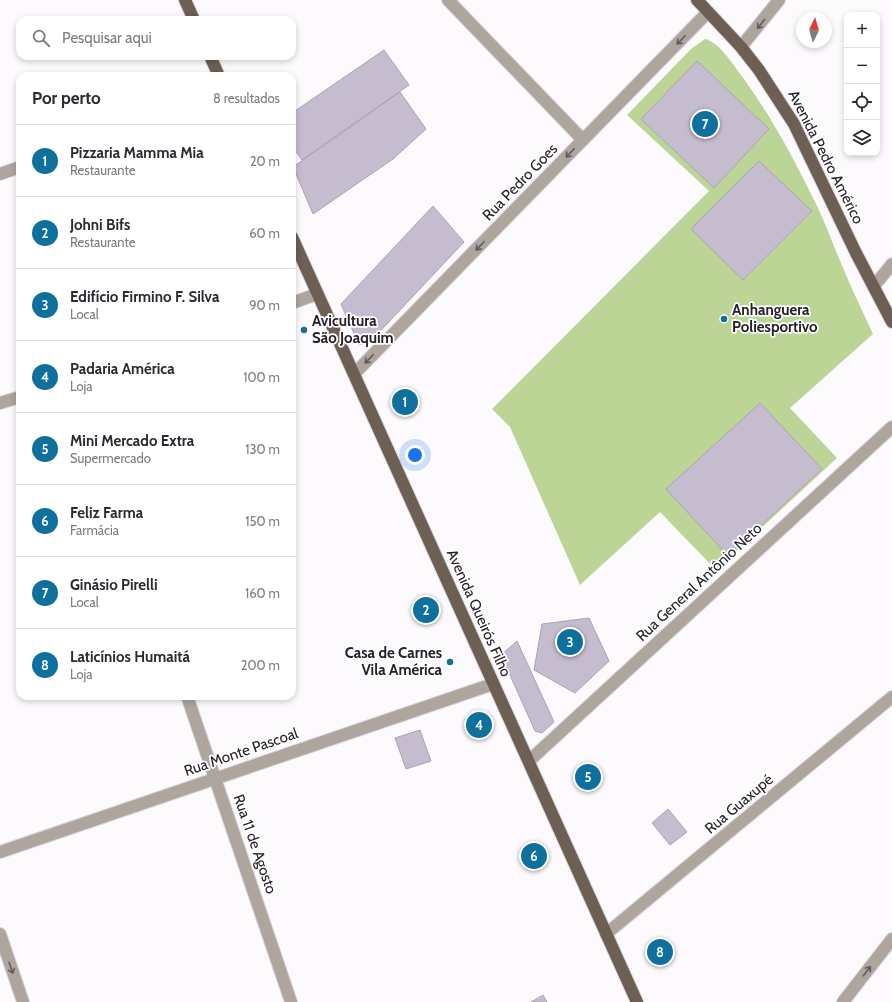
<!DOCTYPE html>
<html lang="pt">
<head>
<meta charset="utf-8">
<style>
	:root { --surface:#fff; --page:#f7f7f7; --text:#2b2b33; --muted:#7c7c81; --line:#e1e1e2; --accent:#0f709e }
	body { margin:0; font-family:Cabin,sans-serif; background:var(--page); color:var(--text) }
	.controls { position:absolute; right:12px; top:12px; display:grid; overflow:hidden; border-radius:8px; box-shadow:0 2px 6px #0003 }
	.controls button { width:36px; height:36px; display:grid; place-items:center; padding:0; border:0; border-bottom:1px solid var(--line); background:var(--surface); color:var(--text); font:20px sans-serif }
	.compass { position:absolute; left:796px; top:12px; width:36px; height:36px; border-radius:50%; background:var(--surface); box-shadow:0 2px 6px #0003; rotate:5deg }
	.you { position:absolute; left:415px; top:455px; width:14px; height:14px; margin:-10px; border:3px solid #fff; border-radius:50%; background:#1a73e8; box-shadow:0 0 0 6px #1a73e833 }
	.badge { display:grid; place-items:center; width:26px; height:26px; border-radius:50%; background:var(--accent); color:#fff; font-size:13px; font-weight:700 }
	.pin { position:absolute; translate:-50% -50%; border:2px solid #fff; box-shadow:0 1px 4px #0006 }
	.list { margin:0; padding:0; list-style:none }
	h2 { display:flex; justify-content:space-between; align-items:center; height:52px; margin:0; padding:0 16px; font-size:17px }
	h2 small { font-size:13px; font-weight:400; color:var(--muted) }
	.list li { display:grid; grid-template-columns:26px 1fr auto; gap:12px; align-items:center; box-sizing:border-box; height:72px; padding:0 16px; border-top:1px solid var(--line) }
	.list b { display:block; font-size:15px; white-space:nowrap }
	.list p { margin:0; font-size:13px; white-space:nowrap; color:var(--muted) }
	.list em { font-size:13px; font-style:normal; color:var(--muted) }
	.icon { flex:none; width:22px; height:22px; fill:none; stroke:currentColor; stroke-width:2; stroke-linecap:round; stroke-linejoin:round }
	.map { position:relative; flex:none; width:892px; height:1002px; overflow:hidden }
	.search { position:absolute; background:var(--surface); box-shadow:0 2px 6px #0003; left:16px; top:16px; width:280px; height:44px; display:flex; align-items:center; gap:10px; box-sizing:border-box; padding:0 14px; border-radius:12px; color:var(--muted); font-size:15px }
	.panel { position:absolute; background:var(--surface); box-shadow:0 2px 6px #0003; left:16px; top:72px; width:280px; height:628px; border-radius:12px }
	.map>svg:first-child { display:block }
	.grass { fill:#bcd597 }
	.building { fill:#c6bcd0; stroke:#aca2b5 }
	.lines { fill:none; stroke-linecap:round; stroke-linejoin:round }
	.minor-casing { stroke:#dbd7dc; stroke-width:14 }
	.major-casing { stroke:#dbd7dc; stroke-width:14 }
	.minor { stroke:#aea59f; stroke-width:12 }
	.major { stroke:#6e5f54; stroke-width:12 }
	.oneway { stroke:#635c5e }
	.poi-dot { fill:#0f709e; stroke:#fff; stroke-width:1.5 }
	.labels { text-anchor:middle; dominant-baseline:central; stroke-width:3.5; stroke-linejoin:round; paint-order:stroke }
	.street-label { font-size:15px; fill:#262128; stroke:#fff }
	.poi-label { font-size:15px; font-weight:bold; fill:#262128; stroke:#fff; text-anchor:start }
</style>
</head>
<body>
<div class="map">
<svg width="892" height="1002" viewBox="0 0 892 1002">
	<rect width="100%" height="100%" fill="#fdfafe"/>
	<!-- grass -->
	<path class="grass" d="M705 39C719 42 732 63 741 75 769 113 792 155 813 198 823 217 830 237 838 256 849 283 861 308 873 334L790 408 837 458 716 570 660 512 580 585 510 427 492 409 709 191 627 115 691 49Z"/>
	<!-- building -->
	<g class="building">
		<polygon points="384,50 409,85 302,160 292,146 292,113"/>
		<polygon points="697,61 769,129 714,188 641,119"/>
		<polygon points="400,92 426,129 393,159 313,214 293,167"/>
		<polygon points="759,161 812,211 743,280 691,229"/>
		<polygon points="433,206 464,242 370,342 359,345 341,304"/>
		<polygon points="760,403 822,469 728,556 666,489"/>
		<polygon points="589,618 609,661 575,693 534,670 542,624"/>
		<polygon points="517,641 554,722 542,733 535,731 501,655"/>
		<polygon points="420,730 431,761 406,769 395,738"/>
		<polygon points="668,809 687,832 670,845 652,823"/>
		<polygon points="543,995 547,1002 531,1002"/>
	</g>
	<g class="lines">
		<!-- minor casing -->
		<g class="minor-casing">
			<g id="minor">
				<polyline points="448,0 583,140"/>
				<polyline points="741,47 779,0"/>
				<polyline points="0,174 20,167"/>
				<polyline points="874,286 892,264"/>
				<polyline points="292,303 317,294"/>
				<polyline points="354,374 708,12"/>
				<polyline points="0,403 20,397"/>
				<polyline points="187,696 291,1002"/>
				<polyline points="529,761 892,427"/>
				<polyline points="0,852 493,684"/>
				<polyline points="0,934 23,1002"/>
				<polyline points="606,934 892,697"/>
				<polyline points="843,1002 892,939"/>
			</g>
		</g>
		<!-- major casing -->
		<g class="major-casing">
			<g id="major">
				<polyline points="185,0 194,20"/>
				<polyline points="697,0 741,47 759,70 794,124 856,253 892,322"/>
				<polyline points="210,56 219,76"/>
				<polyline points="292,237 637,1002"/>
			</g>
		</g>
		<!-- minor -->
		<use href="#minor" class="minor"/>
		<!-- major -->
		<use href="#major" class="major"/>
	</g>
	<!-- one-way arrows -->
	<defs><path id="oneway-shaft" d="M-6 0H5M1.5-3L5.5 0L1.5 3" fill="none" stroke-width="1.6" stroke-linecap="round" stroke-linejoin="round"/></defs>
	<g class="oneway">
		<use href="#oneway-shaft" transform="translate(761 24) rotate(128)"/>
		<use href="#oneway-shaft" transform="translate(681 40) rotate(134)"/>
		<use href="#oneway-shaft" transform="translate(570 153) rotate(134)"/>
		<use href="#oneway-shaft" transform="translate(480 246) rotate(134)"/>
		<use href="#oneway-shaft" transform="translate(369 359) rotate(134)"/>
		<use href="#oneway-shaft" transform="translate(11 968) rotate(71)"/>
		<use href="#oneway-shaft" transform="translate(867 971) rotate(-52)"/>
	</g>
	<!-- markers -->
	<g class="poi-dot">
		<circle cx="724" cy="319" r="4"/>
		<circle cx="304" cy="330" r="4"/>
		<circle cx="450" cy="662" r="4"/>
	</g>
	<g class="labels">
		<!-- street labels -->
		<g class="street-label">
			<text transform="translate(826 157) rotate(63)">Avenida Pedro Américo</text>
			<text transform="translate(520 182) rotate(-46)">Rua Pedro Goes</text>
			<text transform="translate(699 582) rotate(-43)">Rua General Antônio Neto</text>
			<text transform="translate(479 613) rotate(66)">Avenida Queirós Filho</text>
			<text transform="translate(241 752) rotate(-19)">Rua Monte Pascoal</text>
			<text transform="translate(739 804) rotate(-40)">Rua Guaxupé</text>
			<text transform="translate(255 844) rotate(71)">Rua 11 de Agosto</text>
		</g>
		<!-- poi labels -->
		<g class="poi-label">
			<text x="732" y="310">Anhanguera<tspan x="732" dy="17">Poliesportivo</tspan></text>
			<text x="312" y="321">Avicultura<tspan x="312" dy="17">São Joaquim</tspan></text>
			<text x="442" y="653" text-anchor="end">Casa de Carnes<tspan x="442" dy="17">Vila América</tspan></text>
		</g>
	</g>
</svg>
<div class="controls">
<button>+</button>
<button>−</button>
<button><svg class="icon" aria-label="locate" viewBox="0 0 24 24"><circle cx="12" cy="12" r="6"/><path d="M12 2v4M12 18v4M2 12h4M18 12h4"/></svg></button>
<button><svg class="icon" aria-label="layers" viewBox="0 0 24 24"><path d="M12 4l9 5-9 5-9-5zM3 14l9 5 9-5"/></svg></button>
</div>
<svg class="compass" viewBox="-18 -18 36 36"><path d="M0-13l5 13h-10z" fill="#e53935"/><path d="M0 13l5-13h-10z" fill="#7c7c81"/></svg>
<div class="you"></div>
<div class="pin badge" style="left:405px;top:402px">1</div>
<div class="pin badge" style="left:426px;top:610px">2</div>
<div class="pin badge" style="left:570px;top:642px">3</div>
<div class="pin badge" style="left:479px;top:725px">4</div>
<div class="pin badge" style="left:588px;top:777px">5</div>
<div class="pin badge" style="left:534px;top:856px">6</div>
<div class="pin badge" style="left:705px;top:124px">7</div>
<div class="pin badge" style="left:660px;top:952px">8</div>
<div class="search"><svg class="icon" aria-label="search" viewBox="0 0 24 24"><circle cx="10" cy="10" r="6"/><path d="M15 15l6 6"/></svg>Pesquisar aqui</div>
<section class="panel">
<h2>Por perto<small>8 resultados</small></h2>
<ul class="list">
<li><span class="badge">1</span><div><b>Pizzaria Mamma Mia</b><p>Restaurante</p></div><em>20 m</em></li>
<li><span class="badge">2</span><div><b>Johni Bifs</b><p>Restaurante</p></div><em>60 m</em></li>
<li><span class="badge">3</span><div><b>Edifício Firmino F. Silva</b><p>Local</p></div><em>90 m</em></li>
<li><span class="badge">4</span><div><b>Padaria América</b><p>Loja</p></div><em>100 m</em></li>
<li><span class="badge">5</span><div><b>Mini Mercado Extra</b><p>Supermercado</p></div><em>130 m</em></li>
<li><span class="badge">6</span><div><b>Feliz Farma</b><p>Farmácia</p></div><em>150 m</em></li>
<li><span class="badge">7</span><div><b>Ginásio Pirelli</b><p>Local</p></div><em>160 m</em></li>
<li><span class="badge">8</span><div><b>Laticínios Humaitá</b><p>Loja</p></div><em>200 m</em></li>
</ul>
</section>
</div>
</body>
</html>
